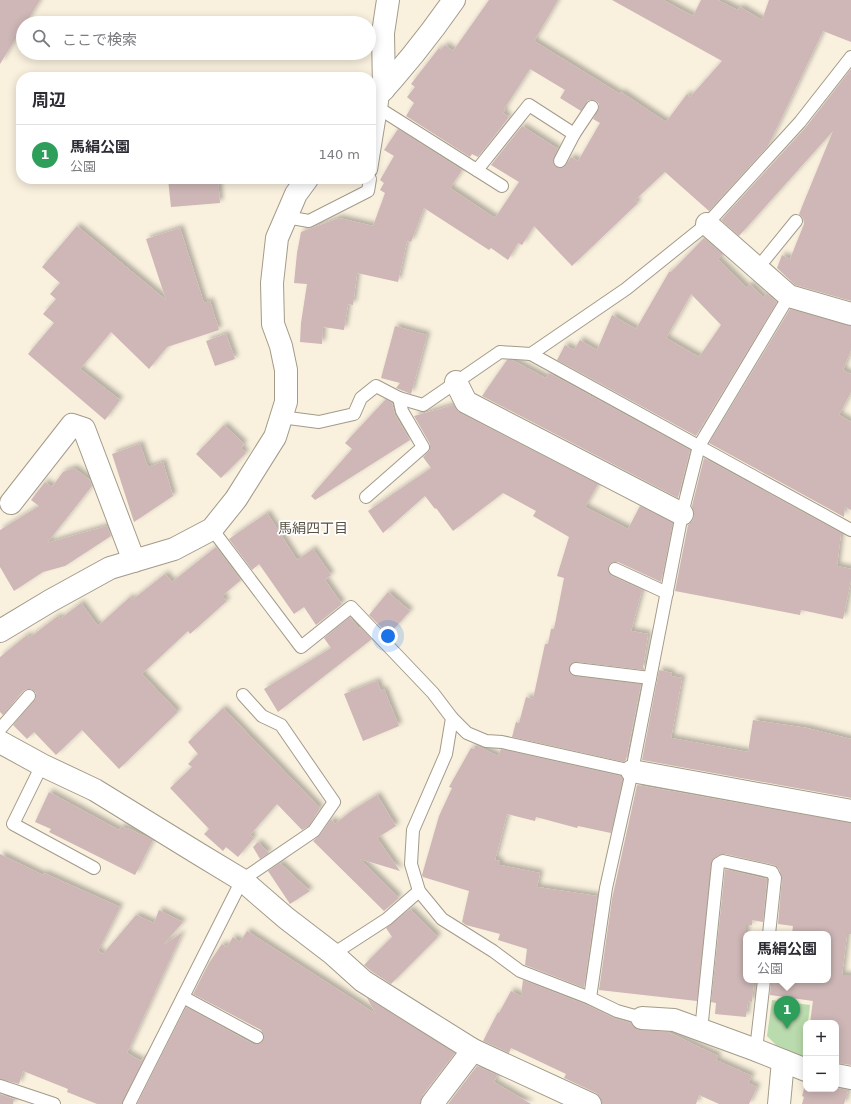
<!DOCTYPE html>
<html lang="ja">
<head>
<meta charset="utf-8">
<style>
	:root { --surface:#fff; --page:#f2f2f3; --text:#2b2b33; --muted:#7c7c81; --line:#e1e1e2; --accent:#1a4fbb }
	body { margin:0; font-family:"DejaVu Sans","Noto Sans JP",sans-serif; background:var(--page); color:var(--text) }
	.controls { position:absolute; right:12px; bottom:12px; display:grid; overflow:hidden; border-radius:8px; box-shadow:0 2px 10px #0003 }
	.controls button { width:36px; height:36px; display:grid; place-items:center; padding:0; border:0; border-bottom:1px solid var(--line); background:var(--surface); color:var(--text); font:20px sans-serif }
	.you { position:absolute; left:388px; top:636px; width:14px; height:14px; margin:-10px; border:3px solid #fff; border-radius:50%; background:#1a73e8; box-shadow:0 0 0 6px #1a73e833 }
	.badge { display:grid; place-items:center; width:26px; height:26px; border-radius:50%; background:var(--accent); color:#fff; font-size:13px; font-weight:700 }
	.pin { position:absolute; translate:-50% -33px; filter:drop-shadow(0 1px 2px #0008) }
	.pin::after { content:''; position:absolute; top:21px; width:14px; height:12px; background:inherit; clip-path:polygon(0 0,100% 0,50% 100%) }
	.popup { position:absolute; left:743px; top:931px; width:88px; height:52px; box-sizing:border-box; display:grid; place-content:center; border-radius:8px; background:var(--surface); filter:drop-shadow(0 1px 3px #0005); font-size:13px; white-space:nowrap; color:var(--muted) }
	.popup b { font-size:15px; color:var(--text) }
	.popup::after { content:''; position:absolute; left:50%; top:100%; margin-left:-8px; border:8px solid transparent; border-top-color:var(--surface) }
	.list { margin:0; padding:0; list-style:none }
	h2 { display:flex; justify-content:space-between; align-items:center; height:52px; margin:0; padding:0 16px; font-size:17px }
	h2 small { font-size:13px; font-weight:400; color:var(--muted) }
	.list li { display:grid; grid-template-columns:26px 1fr auto; gap:12px; align-items:center; box-sizing:border-box; height:60px; padding:0 16px; border-top:1px solid var(--line) }
	.list b { display:block; font-size:15px; white-space:nowrap }
	.list p { margin:0; font-size:13px; white-space:nowrap; color:var(--muted) }
	.list em { font-size:13px; font-style:normal; color:var(--muted) }
	.icon { flex:none; width:22px; height:22px; fill:none; stroke:currentColor; stroke-width:2; stroke-linecap:round; stroke-linejoin:round }
	.map { position:relative; flex:none; width:851px; height:1104px; overflow:hidden }
	.search { position:absolute; background:var(--surface); box-shadow:0 2px 10px #0003; left:16px; top:16px; width:360px; height:44px; display:flex; align-items:center; gap:10px; box-sizing:border-box; padding:0 14px; border-radius:22px; color:var(--muted); font-size:15px }
	.panel { position:absolute; background:var(--surface); box-shadow:0 2px 10px #0003; left:16px; top:72px; width:360px; height:112px; border-radius:16px }
	.map>svg:first-child { display:block }
	.green { fill:#badbad }
	.building { fill:#ceb7b6; fill-rule:evenodd; filter:url(#shadow) }
	.lines { fill:none; stroke-linecap:round; stroke-linejoin:round }
	.service-casing { stroke:#a39b8a; stroke-width:14 }
	.minor-casing { stroke:#a39b8a; stroke-width:24 }
	.service { stroke:#fff; stroke-width:12 }
	.minor { stroke:#fff; stroke-width:22 }
	.labels { text-anchor:middle; dominant-baseline:central; stroke-width:3.5; stroke-linejoin:round; paint-order:stroke }
	.neighbourhood-label { font-size:14px; fill:#585141; stroke:#fff }
</style>
</head>
<body>
<div class="map">
<svg width="851" height="1104" viewBox="0 0 851 1104">
	<defs>
		<filter id="shadow"><feDropShadow dx="3.5" dy="-3.5" stdDeviation="2" flood-color="#0004"/></filter>
	</defs>
	<rect width="100%" height="100%" fill="#f9f0de"/>
	<!-- green -->
	<polygon class="green" points="772,1000 810,1005 808,1023 806,1023 803,1057 784,1053 767,1036"/>
	<!-- building -->
	<g class="building">
		<polygon points="0,0 40,0 26,23 23,23 23,27 0,64"/>
		<polygon points="489,0 558,0 534,41 620,94 621,92 666,122 687,94 690,97 722,61 612,0 663,0 693,16 701,0 718,0 738,10 740,7 762,20 769,0 851,0 851,42 823,31 768,146 709,211 665,172 635,200 638,203 572,266 534,226 522,245 518,243 508,260 491,248 489,250 424,208 411,242 407,241 398,282 357,273 353,305 348,304 344,330 323,327 322,344 300,342 301,323 307,284 294,283 297,253 301,232 339,218 373,226 385,193 380,190 384,183 380,180 394,156 384,150 398,129 462,170 450,188 495,218 519,182 491,165 522,126 558,149 553,162 554,165 560,168 564,167 571,157 578,161 600,123 593,119 599,108 599,104 596,101 593,100 588,100 581,111 560,98 565,90 530,69 504,109 505,110 503,113 509,117 478,157 472,154 470,157 406,116 414,103 407,97 415,87 411,84 439,48 441,50 445,45 453,51"/>
		<polygon points="851,69 851,301 795,285 777,268 782,255 790,259 804,224 803,218 799,214 833,131 739,236 721,220 806,127"/>
		<polygon points="168,179 218,179 220,203 171,207"/>
		<polygon points="77,226 166,300 146,239 180,228 204,303 210,301 219,330 167,347 149,369 111,332 80,369 120,400 105,420 28,354 54,323 43,314 56,299 50,294 60,283 42,267"/>
		<path d="M704 238 723 254 718 259 747 288 750 284 764 298 766 293 777 302 696 436 557 360 565 345 574 350 580 340 597 350 612 315 636 329 669 272H671ZM691 294 721 325 699 357 666 338Z"/>
		<polygon points="790,309 851,326 851,350 843,370 851,374 851,392 839,415 851,422 851,510 845,507 844,517 709,443"/>
		<polygon points="395,326 427,335 411,394 396,388 400,383 381,378"/>
		<polygon points="226,334 235,359 215,366 206,341"/>
		<polygon points="507,360 512,360 546,378 549,373 690,450 678,498 482,396"/>
		<polygon points="386,399 392,403 395,415 410,440 315,500 311,496 352,449 345,443"/>
		<polygon points="454,405 460,413 598,484 585,507 628,529 640,506 673,523 661,582 618,562 611,563 608,566 609,573 612,576 642,590 631,631 648,634 643,667 644,668 644,670 577,662 573,662 569,668 569,672 575,676 641,684 626,760 624,762 512,737 516,722 519,723 526,697 533,699 545,644 548,644 551,629 554,629 564,578 557,576 569,537 533,516 536,511 503,493 453,531 436,508 435,509 425,496 383,533 368,511 431,468 423,457 430,450 430,444 414,416"/>
		<polygon points="224,425 244,444 241,448 246,453 221,478 196,454"/>
		<polygon points="140,444 148,467 163,462 173,496 134,522 112,454"/>
		<polygon points="704,458 841,533 837,566 851,569 851,580 843,619 801,610 800,615 675,591 688,525 693,520 694,514 692,506"/>
		<polygon points="74,468 90,480 92,486 47,543 107,526 111,536 65,566 43,572 14,591 0,567 0,530 39,506 31,500 45,482 52,487 63,472"/>
		<polygon points="267,513 297,560 313,549 331,575 325,580 342,604 316,625 304,607 294,614 259,564 252,570 229,539"/>
		<polygon points="216,547 241,580 222,596 227,601 190,634 188,631 142,674 178,712 119,769 82,730 56,755 34,732 27,739 13,725 36,698 36,693 31,689 27,689 23,691 3,715 0,712 0,657 27,635 29,638 58,616 60,619 81,603 98,626 130,597 132,600 165,574 172,582"/>
		<polygon points="388,592 410,611 393,630 389,626 384,630 369,615"/>
		<polygon points="350,617 359,629 360,627 372,639 278,712 264,689 331,648 324,638"/>
		<polygon points="659,670 672,673 671,676 682,678 671,738 748,752 753,720 807,728 851,739 851,798 642,760"/>
		<polygon points="377,681 381,691 384,689 399,726 363,741 344,694"/>
		<polygon points="223,708 320,808 309,826 302,830 277,804 250,835 254,838 238,857 226,847 223,851 204,834 209,829 170,788 192,767 188,764 198,754 188,742"/>
		<polygon points="476,745 498,756 501,749 621,776 623,779 611,833 578,826 577,828 536,817 535,821 507,814 495,860 500,861 500,865 540,873 537,887 597,896 584,988 525,965 527,949 498,940 500,934 466,925 462,922 469,891 423,877 422,875 439,816 452,788 449,787 471,748 474,749"/>
		<polygon points="637,785 851,823 851,934 847,934 842,975 851,975 851,1065 836,1063 836,1023 810,1023 813,1001 770,995 771,980 828,980 828,934 792,934 793,926 778,924 782,878 779,869 774,865 725,854 719,855 712,860 697,1001 599,990 612,899"/>
		<polygon points="49,792 119,830 122,826 126,829 127,828 153,840 135,875 49,832 51,829 35,822"/>
		<polygon points="377,795 396,826 377,838 400,871 360,859 399,898 384,911 313,841 320,835 331,819 335,824 350,812"/>
		<polygon points="258,842 269,853 260,859 253,847"/>
		<polygon points="0,854 43,875 44,873 120,907 98,951 103,954 136,915 154,923 159,910 183,922 163,945 182,933 127,1053 141,1061 147,1052 122,1104 97,1104 67,1092 68,1089 23,1071 19,1084 0,1079"/>
		<polygon points="280,863 310,891 290,904 268,871"/>
		<polygon points="725,869 767,879 763,922 752,920 752,925 746,925 746,980 754,980 752,1002 748,1001 746,1017 715,1014 716,1003 711,1002"/>
		<polygon points="410,909 438,937 391,984 371,971 364,965 392,937 386,928"/>
		<polygon points="247,931 376,1014 367,998 455,1053 422,1096 420,1104 137,1104 186,1007 253,1044 258,1044 263,1041 264,1036 261,1030 193,994 209,963 222,944 227,947 233,937 240,942"/>
		<polygon points="523,980 587,1005 614,1018 631,1023 635,1029 641,1030 668,1032 718,1056 716,1060 752,1076 748,1083 757,1087 749,1104 719,1104 699,1095 696,1104 602,1104 600,1097 596,1093 564,1078 566,1074 511,1048 509,1053 483,1041 498,1012 499,1013 511,991 521,996"/>
		<polygon points="477,1066 497,1075 494,1082 531,1104 448,1104"/>
		<polygon points="806,1082 806,1089 836,1089 836,1088 848,1090 844,1104 802,1104 804,1097 802,1096"/>
		<polygon points="0,1094 14,1099 13,1104 0,1104"/>
	</g>
	<g class="lines">
		<!-- service casing -->
		<g class="service-casing">
			<g id="service">
				<polyline points="380,109 502,186"/>
				<polyline points="560,161 574,134 592,107"/>
				<polyline points="371,170 382,102"/>
				<polyline points="477,170 529,105 574,134"/>
				<polyline points="286,217 309,221 368,191 370,179"/>
				<polyline points="757,269 796,221"/>
				<polyline points="531,354 626,289 707,224 800,122 851,57"/>
				<polyline points="399,398 423,405 500,352 531,354 851,530"/>
				<polyline points="281,417 319,422 354,414 361,398 376,386 399,398 402,411 423,447 366,497"/>
				<polyline points="212,529 301,647 351,607 433,693 452,718 446,754 413,830 411,864 419,891 442,919 493,951 520,971 590,998 617,1011 642,1018"/>
				<polyline points="615,569 667,593"/>
				<polyline points="576,669 650,678"/>
				<polyline points="452,718 467,733 486,741 502,742 632,771"/>
				<polyline points="0,729 29,696"/>
				<polyline points="42,765 13,824 94,868"/>
				<polyline points="333,954 387,919 419,891"/>
				<polyline points="183,997 257,1037"/>
				<polyline points="590,998 606,888 632,771 682,514 699,446 789,296"/>
				<polyline points="701,1031 718,864 723,861 772,872 775,878 769,934"/>
				<polyline points="756,1050 764,980"/>
				<polyline points="0,1086 54,1104"/>
				<polyline points="129,1104 242,880 314,831 334,802 281,725 262,716 243,695"/>
			</g>
		</g>
		<!-- minor casing -->
		<g class="minor-casing">
			<g id="minor">
				<polyline points="384,89 383,33 388,0"/>
				<path d="M371 103C401 71 429 36 454 0"/>
				<polyline points="707,224 789,296 851,314"/>
				<polyline points="456,382 466,402 682,514"/>
				<polyline points="11,503 72,425 84,429 134,561"/>
				<polyline points="0,631 50,601 110,568 174,549 212,529 236,499 275,437 286,402 286,370 281,346 273,324 272,283 277,238 296,194 307,179"/>
				<polyline points="0,742 42,765 95,790 199,854 242,880 286,918 333,954 363,981 425,1020 473,1050 590,1104"/>
				<polyline points="632,771 851,811"/>
				<polyline points="642,1018 674,1020 756,1050 806,1070"/>
				<polyline points="836,1075 851,1078"/>
				<polyline points="432,1104 473,1050"/>
				<polyline points="779,1104 783,1061"/>
			</g>
		</g>
		<!-- service -->
		<use href="#service" class="service"/>
		<!-- minor -->
		<use href="#minor" class="minor"/>
	</g>
	<g class="labels">
		<!-- neighbourhood labels -->
		<g class="neighbourhood-label">
			<text x="313" y="528">馬絹四丁目</text>
		</g>
	</g>
</svg>
<div class="controls">
<button>+</button>
<button>−</button>
</div>
<div class="you"></div>
<div class="pin badge" style="left:787px;top:1029px;background:#2e9e5b">1</div>
<div class="popup"><b>馬絹公園</b>公園</div>
<div class="search"><svg class="icon" aria-label="search" viewBox="0 0 24 24"><circle cx="10" cy="10" r="6"/><path d="M15 15l6 6"/></svg>ここで検索</div>
<section class="panel">
<h2>周辺<small></small></h2>
<ul class="list">
<li><span class="badge" style="background:#2e9e5b">1</span><div><b>馬絹公園</b><p>公園</p></div><em>140 m</em></li>
</ul>
</section>
</div>
</body>
</html>
